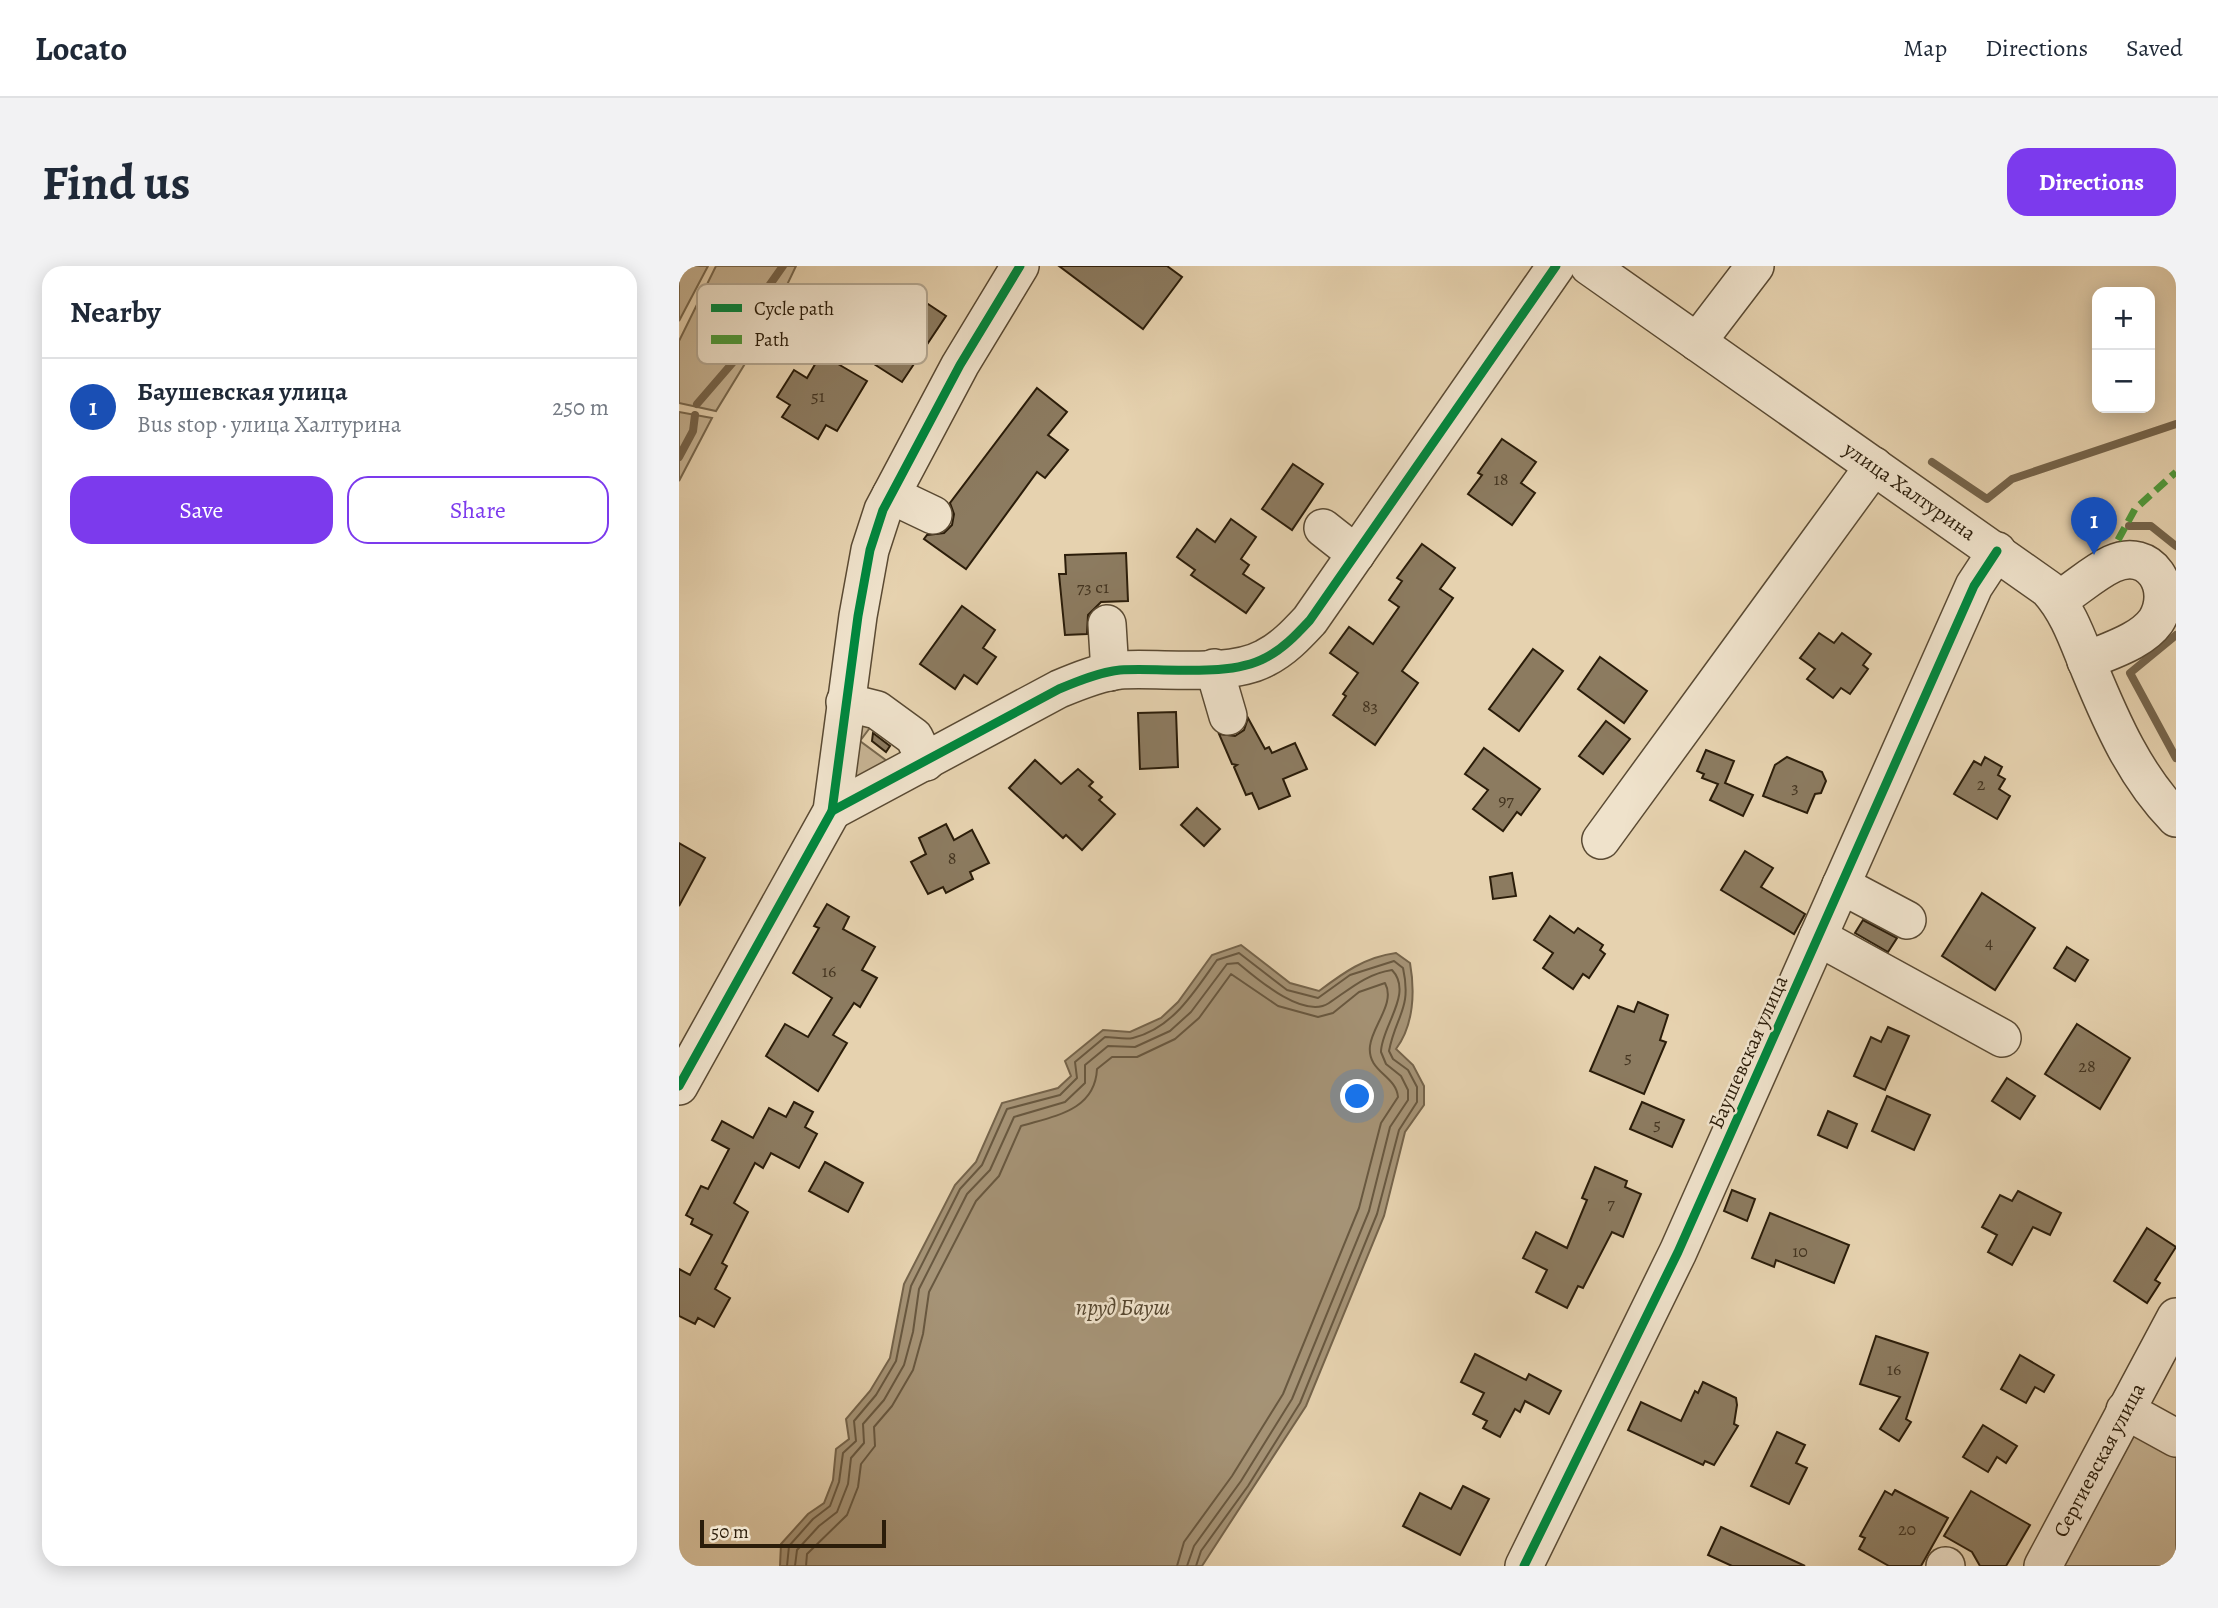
<!DOCTYPE html>
<html lang="en">
<head>
<meta charset="utf-8">
<style>
	:root { --surface:#fff; --page:#f2f2f3; --text:#1f2937; --muted:#747a83; --line:#e0e1e3; --accent:#7c3aed }
	body { margin:0; font-family:Alegreya,serif; background:var(--page); color:var(--text) }
	.controls { position:absolute; right:21px; top:21px; display:grid; overflow:hidden; border-radius:14px; box-shadow:0 4px 18px #0003 }
	.controls button { width:63px; height:63px; display:grid; place-items:center; padding:0; border:0; border-bottom:2px solid var(--line); background:var(--surface); color:var(--text); font:35px sans-serif }
	.scale { position:absolute; left:21px; bottom:18px; width:186px; box-sizing:border-box; padding-left:7px; border:4px solid #2b1d0a; border-top:0; font-size:19px; line-height:24px; white-space:nowrap; color:#2b1d0a; -webkit-text-stroke:5px #efe2cb; paint-order:stroke }
	.you { position:absolute; left:679px; top:831px; width:24px; height:24px; margin:-18px; border:5px solid #fff; border-radius:50%; background:#1a73e8; box-shadow:0 0 0 10px #1a73e833 }
	.badge { display:grid; place-items:center; width:46px; height:46px; border-radius:50%; background:var(--accent); color:#fff; font-size:23px; font-weight:700 }
	.pin { position:absolute; translate:-50% -58px; filter:drop-shadow(0 2px 4px #0008) }
	.pin::after { content:''; position:absolute; top:37px; width:24px; height:21px; background:inherit; clip-path:polygon(0 0,100% 0,50% 100%) }
	.list { margin:0; padding:0; list-style:none }
	h2 { display:flex; justify-content:space-between; align-items:center; height:91px; margin:0; padding:0 28px; font-size:30px }
	h2 small { font-size:23px; font-weight:400; color:var(--muted) }
	.list li { display:grid; grid-template-columns:46px 1fr auto; gap:21px; align-items:center; box-sizing:border-box; height:98px; padding:0 28px; border-top:2px solid var(--line) }
	.list b { display:block; font-size:26px; white-space:nowrap }
	.list p { margin:0; font-size:23px; white-space:nowrap; color:var(--muted) }
	.list em { font-size:23px; font-style:normal; color:var(--muted) }
	.actions { display:flex; gap:14px; padding:21px 28px }
	.actions a { flex:1; padding:16px 0; border:2px solid var(--accent); border-radius:21px; text-align:center; font-size:24px; color:var(--accent) }
	.actions .main { background:var(--accent); color:#fff }
	.map { position:relative; flex:none; width:1497px; height:1300px; overflow:hidden; border-radius:21px }
	header { display:flex; align-items:center; gap:42px; box-sizing:border-box; height:98px; padding:0 35px; background:var(--surface); border-bottom:2px solid var(--line) }
	header strong { font-size:33px }
	nav { display:flex; gap:38px; margin-inline-start:auto; font-size:24px }
	.intro { display:flex; align-items:center; justify-content:space-between; box-sizing:border-box; height:168px; padding:0 42px }
	h1 { margin:0; font-size:49px }
	.button { padding:18px 32px; border-radius:21px; background:var(--accent); color:#fff; font-size:24px; font-weight:700 }
	main { display:flex; gap:42px; padding:0 42px }
	aside { flex:1; background:var(--surface); border-radius:21px; box-shadow:0 4px 18px #0003 }
	.map>svg:first-child { display:block }
	.green { fill:#c6b393; stroke:#78684e; stroke-width:2 }
	.water { fill:#a69477; stroke:#75644b; stroke-width:2 }
	.lines { fill:none; stroke-linecap:round; stroke-linejoin:round }
	.shore { stroke:#685840; stroke-width:2 }
	.stream { stroke:#75644b; stroke-width:8 }
	.building { fill:#8c7b60; stroke:#2b1d0a; stroke-width:2 }
	.minor-casing { stroke:#5a4a33; stroke-width:40 }
	.minor { stroke:#efe2cb; stroke-width:37 }
	.quiet { stroke:#4f9a3b; stroke-width:7; stroke-dasharray:14 7; stroke-linecap:butt }
	.cycleway-casing { stroke:#efe2cb; stroke-width:13 }
	.cycleway { stroke:#00873e; stroke-width:9 }
	.labels { text-anchor:middle; dominant-baseline:central; stroke-width:5; stroke-linejoin:round; paint-order:stroke }
	.number-label { font-size:18px; fill:#433420 }
	.street-label { font-size:21px; fill:#2b1d0a; stroke:#efe2cb }
	.water-label { font-size:23px; font-style:italic; fill:#564730; stroke:#efe2cb }
	.key { fill:#efe2cb; stroke:#b4a791; stroke-width:2 }
	.key-label { font-size:19px; fill:#2b1d0a }
</style>
</head>
<body>
<header>
<strong>Locato</strong>
<nav><a>Map</a><a>Directions</a><a>Saved</a></nav>
</header>
<div class="intro"><h1>Find us</h1><a class="button">Directions</a></div>
<main>
<aside>
<h2>Nearby<small></small></h2>
<ul class="list">
<li><span class="badge" style="background:#1a4fb4">1</span><div><b>Баушевская улица</b><p>Bus stop · улица Халтурина</p></div><em>250 m</em></li>
</ul>
<div class="actions"><a class="main">Save</a><a>Share</a></div>
</aside>
<div class="map">
<svg width="1497" height="1300" viewBox="0 0 1497 1300">
	<rect width="100%" height="100%" fill="#e6d2af"/>
	<filter id="stains"><feTurbulence type="fractalNoise" baseFrequency=".00286" numOctaves="4"/><feColorMatrix values="0 0 0 0 .2 0 0 0 0 .09 0 0 0 0 .02 0 0 0 .5 -.17"/></filter>
	<radialGradient id="worn" r=".72"><stop offset=".6" stop-color="#630" stop-opacity="0"/><stop offset="1" stop-color="#630" stop-opacity=".3"/></radialGradient>
	<!-- green -->
	<g class="green">
		<polygon points="0,0 29,0 0,55"/>
		<polygon points="37,0 117,0 86,65 37,145 0,137 0,75"/>
		<polygon points="0,146 33,152 0,215"/>
		<polygon points="196,455 181,475 208,495 175,519 178,457"/>
		<polygon points="1457,1165 1497,1187 1497,1300 1385,1300"/>
	</g>
	<!-- water -->
	<path class="water" d="M562 679 611 717 640 725C664 707 686 691 717 687L731 697C736 725 735 759 717 783L734 799 745 820V839L726 866 705 950 627 1140 523 1300H101L102 1278 129 1248 145 1237 154 1214 157 1183 170 1173 167 1153 191 1125 211 1092 225 1018 276 919 297 896 323 837 379 822 392 810 386 795 424 764 451 766 482 752 499 736 533 689Z"/>
	<g class="lines">
		<!-- shore -->
		<g class="shore">
			<path d="M108 1300 110 1280 134 1253 151 1240 160 1216 164 1187 177 1175 175 1155 197 1129 217 1095 232 1020 281 923 303 899 328 843 381 829 398 812 396 796 426 771C435 771 446 774 454 772 494 762 515 726 538 694L560 687 608 724 639 732 671 709 715 695 724 702C733 743 717 749 710 785L714 793 729 804 738 821V836L720 864 698 948 621 1137 569 1220 522 1285 517 1300"/>
			<path d="M116 1300 118 1284 140 1260 158 1246 169 1218 172 1192 185 1177 184 1158 205 1134 225 1099 234 1066 240 1023 288 928 311 904 335 851 386 836 406 817V799L429 780 456 781 491 765 512 746 548 698 559 697C577 712 625 754 650 737 671 723 687 708 713 704 735 727 702 761 702 786L707 798 722 810 729 824V834L711 861 690 945 613 1133 562 1215 515 1280 508 1300"/>
			<path d="M127 1300 128 1288 168 1249 179 1221 182 1198 196 1180 195 1161 213 1140 234 1104 244 1068 250 1026 297 935 320 910 342 860C375 850 416 845 418 803L433 791H458L496 773 520 752 552 708 599 740 639 751 654 747 680 726 706 717C717 737 693 760 691 780 688 806 717 809 719 831L702 857 680 942 604 1128 553 1210 505 1276 498 1300"/>
		</g>
		<!-- stream -->
		<g class="stream">
			<polyline points="18,138 56,94 68,51 104,0"/>
			<polyline points="0,191 14,165 16,149"/>
			<polyline points="1253,196 1308,233 1333,213 1497,158"/>
			<polyline points="1450,260 1472,260 1497,280"/>
			<polyline points="1497,369 1451,407 1497,492"/>
		</g>
	</g>
	<!-- building -->
	<g class="building">
		<polygon points="380,0 488,0 503,11 464,63"/>
		<polygon points="228,24 267,50 223,116 184,91"/>
		<polygon points="142,88 188,115 158,165 147,159 139,173 103,151 111,139 98,131 115,104 128,112"/>
		<polygon points="358,122 388,146 369,169 389,184 366,212 358,206 287,303 245,273 248,269 265,267 273,259 275,248 271,237"/>
		<polygon points="823,173 857,196 842,217 856,227 833,259 789,228 803,209 799,207"/>
		<polygon points="614,198 644,218 613,264 583,243"/>
		<polygon points="552,253 577,271 562,293 570,299 564,308 585,322 567,347 512,309 516,304 498,291 518,263 536,276"/>
		<polygon points="743,278 776,302 761,323 774,332 723,405 739,417 696,479 654,449 667,430 664,428 679,407 651,387 670,361 694,378 720,341 710,334 723,315 718,312"/>
		<polygon points="447,287 449,335 422,336 409,349 408,368 386,369 380,308 387,308 386,289"/>
		<polygon points="283,340 316,364 304,382 317,391 298,418 285,409 276,423 241,398"/>
		<polygon points="1140,367 1155,377 1163,367 1192,388 1184,399 1189,403 1171,428 1162,422 1154,432 1128,413 1136,403 1121,392"/>
		<polygon points="854,383 884,405 840,465 810,443"/>
		<polygon points="921,391 968,425 945,457 899,423"/>
		<polygon points="497,446 499,501 461,503 459,447"/>
		<polygon points="569,452 586,483 590,481 593,487 616,477 628,503 604,513 611,530 580,543 573,527 567,529 555,501 558,499 553,498 540,468 556,470 565,464"/>
		<polygon points="927,455 951,473 924,508 900,490"/>
		<polygon points="194,467 211,480 207,486 193,475"/>
		<polygon points="805,482 861,523 842,549 838,546 824,565 794,543 809,524 786,508"/>
		<polygon points="1027,484 1055,495 1046,517 1074,529 1064,550 1031,534 1039,518 1023,512 1025,508 1018,505"/>
		<polygon points="1108,491 1143,506 1147,515 1142,527 1136,528 1128,547 1084,530 1096,499"/>
		<polygon points="1306,491 1323,501 1319,509 1326,513 1320,523 1331,530 1318,553 1275,528 1295,495 1302,499"/>
		<polygon points="356,494 382,518 399,503 414,516 410,520 423,531 420,534 436,548 403,584 387,569 384,572 330,522"/>
		<polygon points="518,542 541,563 525,580 502,559"/>
		<polygon points="267,558 275,574 293,564 310,597 291,606 294,613 267,627 264,621 249,628 232,596 247,588 240,572"/>
		<polygon points="0,577 26,592 0,640"/>
		<polygon points="1066,585 1094,602 1082,621 1126,648 1115,668 1042,624"/>
		<polygon points="833,607 837,630 814,633 811,611"/>
		<polygon points="1303,627 1356,662 1316,724 1263,690"/>
		<polygon points="148,638 170,651 164,663 196,681 183,704 198,712 181,741 175,737 154,769 168,777 139,825 87,790 106,758 129,771 153,732 114,707 140,662 135,660"/>
		<polygon points="871,650 895,667 899,662 924,679 921,684 926,688 910,712 904,708 894,723 864,702 874,687 855,674"/>
		<polygon points="1184,654 1218,672 1209,686 1176,667"/>
		<polygon points="1388,681 1409,694 1396,715 1375,702"/>
		<polygon points="959,736 989,749 981,774 987,776 965,828 911,805 939,740 955,746"/>
		<polygon points="1398,758 1451,792 1421,843 1366,808"/>
		<polygon points="1209,761 1230,770 1206,824 1175,810 1192,771 1202,776"/>
		<polygon points="1328,812 1356,830 1341,853 1313,835"/>
		<polygon points="1208,830 1251,849 1235,884 1193,865"/>
		<polygon points="115,836 134,846 126,861 138,868 120,902 92,887 84,902 76,897 55,937 69,946 43,997 48,1000 36,1023 51,1032 35,1061 19,1052 16,1058 0,1050 0,1003 11,1009 33,969 12,958 14,953 7,949 22,920 29,923 50,883 33,874 43,855 74,872 90,842 107,851"/>
		<polygon points="963,836 1005,854 993,881 951,863"/>
		<polygon points="1149,845 1178,858 1168,882 1139,869"/>
		<polygon points="146,896 184,917 169,946 130,925"/>
		<polygon points="916,901 948,915 946,921 962,928 944,971 933,966 904,1022 899,1020 888,1042 857,1026 868,1004 844,992 857,966 888,982 908,934 903,932"/>
		<polygon points="1053,924 1076,933 1068,955 1045,945"/>
		<polygon points="1339,925 1382,947 1371,969 1354,961 1333,999 1309,986 1318,969 1303,961 1321,929 1333,935"/>
		<polygon points="1091,947 1170,979 1155,1017 1097,994 1095,1001 1073,992"/>
		<polygon points="1468,962 1497,981 1476,1014 1481,1017 1468,1037 1435,1015"/>
		<polygon points="1197,1070 1249,1087 1227,1153 1232,1156 1220,1175 1201,1163 1221,1131 1181,1118"/>
		<polygon points="796,1088 847,1114 850,1108 882,1125 870,1148 846,1135 841,1146 836,1143 821,1171 804,1162 808,1155 794,1148 805,1127 782,1116"/>
		<polygon points="1341,1089 1375,1109 1365,1126 1356,1121 1347,1137 1322,1123"/>
		<polygon points="1024,1116 1057,1132 1058,1139 1055,1158 1059,1160 1035,1199 1026,1195 1024,1199 949,1164 962,1136 1002,1155 1016,1125 1019,1127"/>
		<polygon points="1304,1159 1338,1180 1327,1197 1318,1191 1309,1206 1284,1191"/>
		<polygon points="1098,1166 1126,1179 1117,1197 1128,1202 1110,1238 1072,1220"/>
		<polygon points="784,1220 810,1233 781,1289 724,1260 741,1227 772,1243"/>
		<polygon points="1216,1224 1269,1252 1242,1300 1210,1300 1180,1283 1186,1272 1181,1270 1206,1225 1213,1229"/>
		<polygon points="1292,1225 1351,1259 1327,1300 1301,1300 1293,1286 1265,1270"/>
		<polygon points="1042,1261 1126,1300 1053,1300 1029,1289"/>
	</g>
	<g class="lines">
		<!-- minor casing -->
		<g class="minor-casing">
			<g id="minor">
				<path d="M910 0 1369 323C1390 346 1399 375 1411 404 1433 457 1456 510 1497 552"/>
				<polyline points="1018,76 1076,0"/>
				<polyline points="212,229 254,249"/>
				<polyline points="644,262 677,288"/>
				<path d="M1379 334C1397 323 1414 307 1433 298 1472 280 1497 323 1477 355 1462 376 1429 385 1407 395"/>
				<polyline points="428,358 431,406"/>
				<polyline points="535,402 549,450"/>
				<polyline points="166,436 198,444 235,471 247,496"/>
				<path d="M153 545 380 423C399 415 421 406 441 404 483 401 549 412 586 392 604 383 617 369 631 354L877 0"/>
				<polyline points="922,574 1195,200"/>
				<polyline points="1162,619 1228,654"/>
				<polyline points="1139,671 1323,772"/>
				<polyline points="0,820 153,545 179,350 191,284 204,244 281,99 341,0"/>
				<polyline points="1446,1144 1497,1172"/>
				<polyline points="845,1300 999,986 1295,320 1318,285"/>
				<polyline points="1266,1300 1267,1300"/>
				<polyline points="1364,1300 1497,1051"/>
			</g>
		</g>
		<!-- minor -->
		<use href="#minor" class="minor"/>
		<!-- quiet -->
		<polyline class="quiet" points="1439,274 1456,243 1497,206"/>
		<!-- cycleway casing -->
		<g class="cycleway-casing">
			<g id="cycleway">
				<path d="M153 545 380 423C399 415 421 406 441 404 483 401 549 412 586 392 604 383 617 369 631 354L877 0"/>
				<polyline points="0,820 153,545 179,350 191,284 204,244 281,99 341,0"/>
				<polyline points="845,1300 999,986 1295,320 1318,285"/>
			</g>
		</g>
		<!-- cycleway -->
		<use href="#cycleway" class="cycleway"/>
	</g>
	<g class="labels">
		<!-- number labels -->
		<g class="number-label">
			<text x="139" y="130">51</text>
			<text x="822" y="213">18</text>
			<text x="414" y="321">73 с1</text>
			<text x="691" y="440">83</text>
			<text x="1302" y="518">2</text>
			<text x="1116" y="521">3</text>
			<text x="827" y="534">97</text>
			<text x="273" y="592">8</text>
			<text x="1310" y="676">4</text>
			<text x="150" y="705">16</text>
			<text x="949" y="791">5</text>
			<text x="1408" y="800">28</text>
			<text x="978" y="858">5</text>
			<text x="932" y="937">7</text>
			<text x="1121" y="985">10</text>
			<text x="1215" y="1103">16</text>
			<text x="1228" y="1263">20</text>
		</g>
		<!-- street labels -->
		<g class="street-label">
			<text transform="translate(1231 225) rotate(35)">улица Халтурина</text>
			<text transform="translate(1069 786) rotate(-66)">Баушевская улица</text>
			<text transform="translate(1420 1194) rotate(-62)">Сергиевская улица</text>
		</g>
		<!-- water labels -->
		<g class="water-label">
			<text x="444" y="1041">пруд Бауш</text>
		</g>
	</g>
	<!-- legend -->
	<rect x="18" y="18" width="230" height="80" rx="10" class="key"/>
	<rect x="32" y="38" width="31" height="8" fill="#00873e"/>
	<rect x="32" y="69" width="31" height="9" fill="#4f9a3b"/>
	<g class="key-label">
		<text x="75" y="49">Cycle path</text>
		<text x="75" y="80">Path</text>
	</g>
	<rect width="100%" height="100%" filter="url(#stains)"/>
	<rect width="100%" height="100%" fill="url(#worn)"/>
</svg>
<div class="controls">
<button>+</button>
<button>−</button>
</div>
<div class="scale">50 m</div>
<div class="you"></div>
<div class="pin badge" style="left:1415px;top:289px;background:#1a4fb4">1</div>
</div>
</main>
</body>
</html>
